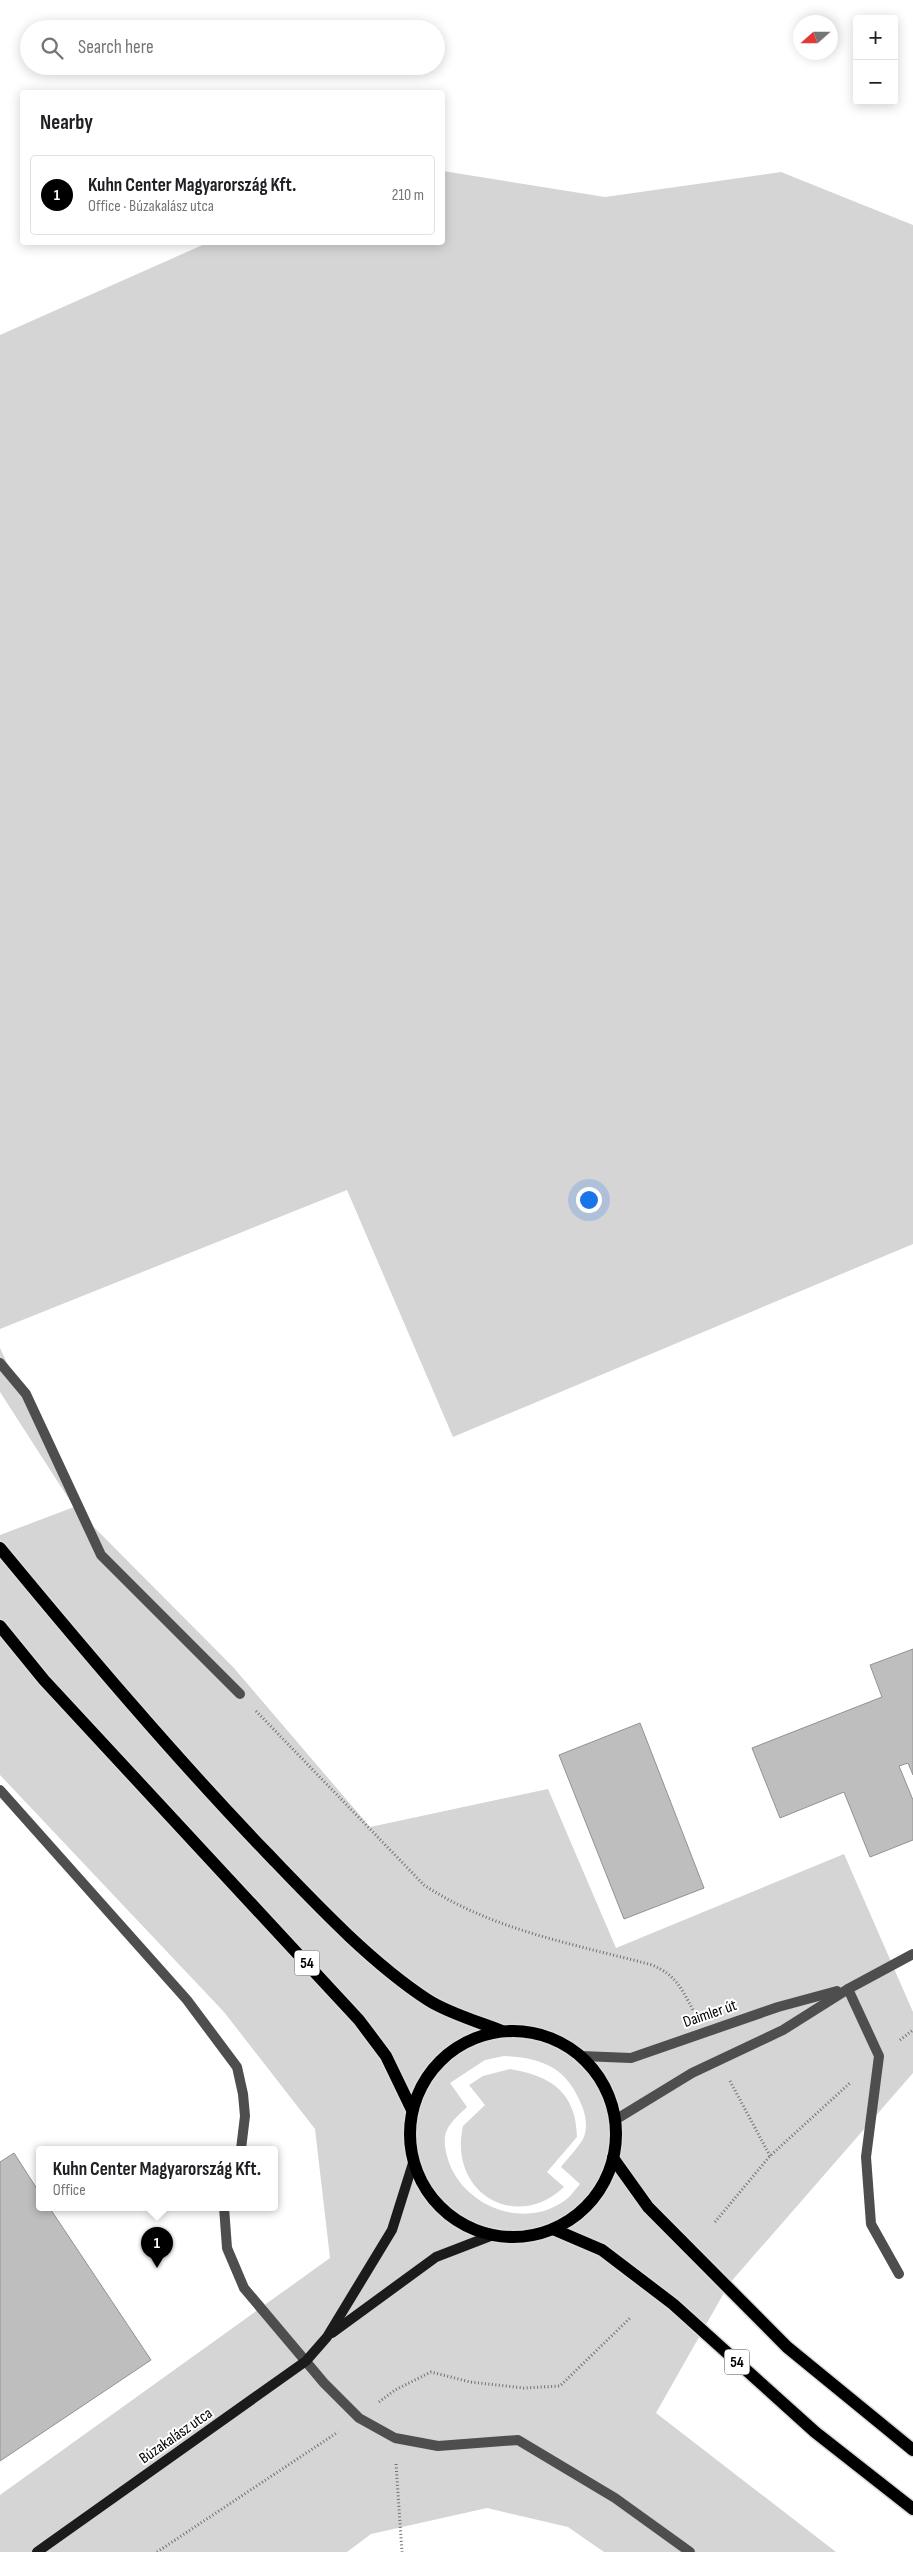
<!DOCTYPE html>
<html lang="en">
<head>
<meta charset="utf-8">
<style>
	:root { --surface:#fff; --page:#f6f6f6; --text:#202124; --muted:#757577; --line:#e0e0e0; --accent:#000 }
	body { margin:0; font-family:"Sofia Sans Condensed",sans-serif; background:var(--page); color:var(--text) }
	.controls { position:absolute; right:15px; top:15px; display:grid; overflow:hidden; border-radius:5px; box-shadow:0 2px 12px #0003 }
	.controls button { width:45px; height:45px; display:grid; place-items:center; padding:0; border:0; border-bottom:1px solid var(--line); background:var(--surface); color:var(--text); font:25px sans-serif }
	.compass { position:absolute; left:793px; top:15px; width:45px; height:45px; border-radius:50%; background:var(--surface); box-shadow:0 2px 12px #0003; rotate:249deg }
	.you { position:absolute; left:588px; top:1199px; width:18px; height:18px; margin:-12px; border:4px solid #fff; border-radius:50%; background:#1a73e8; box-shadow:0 0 0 8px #1a73e833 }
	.badge { display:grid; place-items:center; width:32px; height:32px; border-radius:50%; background:var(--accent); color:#fff; font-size:16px; font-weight:700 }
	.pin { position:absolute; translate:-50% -41px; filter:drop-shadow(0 1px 2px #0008) }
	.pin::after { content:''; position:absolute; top:26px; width:18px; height:15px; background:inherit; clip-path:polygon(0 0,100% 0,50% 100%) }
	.popup { position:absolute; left:36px; top:2146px; width:242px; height:65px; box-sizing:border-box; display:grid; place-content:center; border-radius:5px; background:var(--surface); filter:drop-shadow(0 1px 4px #0005); font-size:16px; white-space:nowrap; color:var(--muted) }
	.popup b { font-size:19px; color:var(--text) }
	.popup::after { content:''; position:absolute; left:50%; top:100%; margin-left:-10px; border:10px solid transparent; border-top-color:var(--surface) }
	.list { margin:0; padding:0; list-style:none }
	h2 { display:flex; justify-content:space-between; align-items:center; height:65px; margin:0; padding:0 20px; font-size:21px }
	h2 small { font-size:16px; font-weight:400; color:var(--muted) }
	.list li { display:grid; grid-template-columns:32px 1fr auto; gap:15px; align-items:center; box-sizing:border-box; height:80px; margin:0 10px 10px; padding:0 10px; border:1px solid var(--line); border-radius:5px }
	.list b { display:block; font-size:19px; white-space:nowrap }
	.list p { margin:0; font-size:16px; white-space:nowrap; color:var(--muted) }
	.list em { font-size:16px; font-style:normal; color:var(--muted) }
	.icon { flex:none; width:28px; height:28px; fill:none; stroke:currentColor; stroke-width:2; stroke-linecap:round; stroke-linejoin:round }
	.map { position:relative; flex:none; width:913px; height:2552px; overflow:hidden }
	.search { position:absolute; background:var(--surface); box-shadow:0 2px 12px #0003; left:20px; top:20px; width:425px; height:55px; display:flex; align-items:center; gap:12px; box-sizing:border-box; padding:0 18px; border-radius:28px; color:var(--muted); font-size:19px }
	.panel { position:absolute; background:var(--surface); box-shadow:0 2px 12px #0003; left:20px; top:90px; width:425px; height:155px; border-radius:5px }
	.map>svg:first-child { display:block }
	.green { fill:#d5d5d5; fill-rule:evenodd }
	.building { fill:#bebebe; stroke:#929292 }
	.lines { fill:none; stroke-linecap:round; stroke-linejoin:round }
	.primary-casing { stroke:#dbdbdb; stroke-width:15 }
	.path { stroke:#707070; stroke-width:3; stroke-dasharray:1 2.5; stroke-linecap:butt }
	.lane { stroke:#4e4e4e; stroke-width:10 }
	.street { stroke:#4e4e4e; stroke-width:10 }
	.secondary { stroke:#1b1b1b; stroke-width:10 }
	.primary { stroke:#000; stroke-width:12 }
	.labels { text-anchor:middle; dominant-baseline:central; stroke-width:4; stroke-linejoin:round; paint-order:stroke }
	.shield { fill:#fff; stroke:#4c4c4c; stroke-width:1 }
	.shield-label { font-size:15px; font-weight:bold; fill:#000 }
	.street-label { font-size:16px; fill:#000; stroke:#fff }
</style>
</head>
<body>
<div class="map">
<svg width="913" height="2552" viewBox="0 0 913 2552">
	<rect width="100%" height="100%" fill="#fff"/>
	<!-- green -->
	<g class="green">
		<polygon points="443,171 605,197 781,172 913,225 913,1244 453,1437 347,1190 0,1329 0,335 207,243 442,242"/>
		<path d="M0 1348 74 1507 233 1667 370 1827 548 1789 616 1948 844 1854 913 2012V2073L729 2284 656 2413 836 2552H604L568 2527 487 2508 371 2534 347 2552H0V2495L330 2258 315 2129 224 2012 0 1775V1535L74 1507 0 1392ZM504 2056C544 2058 567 2068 582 2106 586 2116 588 2129 583 2139 577 2149 568 2158 561 2167L580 2184C574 2191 569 2199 561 2203 519 2230 459 2203 447 2156 445 2148 443 2138 447 2130 450 2122 461 2113 467 2107L450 2083 485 2060Z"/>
		<path d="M510 2069C551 2076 576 2092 577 2137L547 2172 564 2187C515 2233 448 2192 463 2126L485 2105 469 2085 483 2076Z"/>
	</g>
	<!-- building -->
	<g class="building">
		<polygon points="913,1649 913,1775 908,1763 899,1766 913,1800 913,1840 870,1857 844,1792 780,1818 752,1748 882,1697 870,1665"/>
		<polygon points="640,1723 704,1888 624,1919 559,1755"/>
		<polygon points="14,2153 39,2192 39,2207 49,2207 151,2360 0,2461 0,2162"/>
	</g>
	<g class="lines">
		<!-- primary casing -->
		<g class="primary-casing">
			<g id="primary">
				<path d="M0 1548C86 1652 173 1755 267 1853 315 1903 370 1962 428 2000 448 2013 479 2022 502 2031"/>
				<polyline points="0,1626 44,1680 359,2020 386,2056 412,2110"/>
				<circle cx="513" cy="2134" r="103"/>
				<polyline points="613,2158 648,2207 787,2347 913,2450"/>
				<polyline points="553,2229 602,2250 673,2304 815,2432 913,2509"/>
			</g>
		</g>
		<!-- path -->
		<g class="path">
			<path d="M256 1711 424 1885C492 1930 574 1944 652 1965 676 1975 681 1988 693 2010"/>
			<polyline points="900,2040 913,2030"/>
			<polyline points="730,2081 770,2156"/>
			<polyline points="715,2222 770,2156 851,2082"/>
			<polyline points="379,2402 395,2390 431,2372 470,2382 524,2388 560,2386 631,2317"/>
			<polyline points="396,2464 402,2552"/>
			<polyline points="157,2552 338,2432"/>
		</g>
		<!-- lane -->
		<g class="lane">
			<polyline points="0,1363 26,1394 101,1555 240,1694"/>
			<polyline points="848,1989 879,2056 866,2157 871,2224 899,2274"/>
		</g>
		<!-- street -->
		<g class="street">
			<polyline points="0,1790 187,2000 237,2067 243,2094 245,2116 241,2149"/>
			<polyline points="581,2056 631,2058 778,2007 837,1991"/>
			<polyline points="615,2120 692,2073 783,2030 848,1989 913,1954"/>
			<polyline points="224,2207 227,2248 244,2288 324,2383 359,2418 395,2438 438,2446 518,2440 615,2498 690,2552"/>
		</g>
		<!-- secondary -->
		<g class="secondary">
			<polyline points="332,2333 436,2257 493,2235"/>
			<polyline points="37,2552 306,2361 327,2337 392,2230 414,2160"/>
		</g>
		<!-- primary -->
		<use href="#primary" class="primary"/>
	</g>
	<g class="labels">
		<!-- shield labels -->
		<g class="shield">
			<rect x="294.5" y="1950.5" width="25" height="25" rx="4"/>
			<rect x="724.5" y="2349.5" width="25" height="25" rx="4"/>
		</g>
		<g class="shield-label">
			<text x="307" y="1963">54</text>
			<text x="737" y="2362">54</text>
		</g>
		<!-- street labels -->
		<g class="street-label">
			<text transform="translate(710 2014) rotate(-19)">Daimler út</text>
			<text transform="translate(176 2436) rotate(-35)">Búzakalász utca</text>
		</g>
	</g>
</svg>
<div class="controls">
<button>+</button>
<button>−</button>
</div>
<svg class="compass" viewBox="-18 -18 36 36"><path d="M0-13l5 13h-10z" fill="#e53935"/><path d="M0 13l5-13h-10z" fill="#757577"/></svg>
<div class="you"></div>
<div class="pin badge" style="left:157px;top:2268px">1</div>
<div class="popup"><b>Kuhn Center Magyarország Kft.</b>Office</div>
<div class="search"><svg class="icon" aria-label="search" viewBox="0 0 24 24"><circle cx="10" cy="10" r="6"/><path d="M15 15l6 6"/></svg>Search here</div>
<section class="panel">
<h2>Nearby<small></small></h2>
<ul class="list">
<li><span class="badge">1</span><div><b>Kuhn Center Magyarország Kft.</b><p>Office · Búzakalász utca</p></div><em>210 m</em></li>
</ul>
</section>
</div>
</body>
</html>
